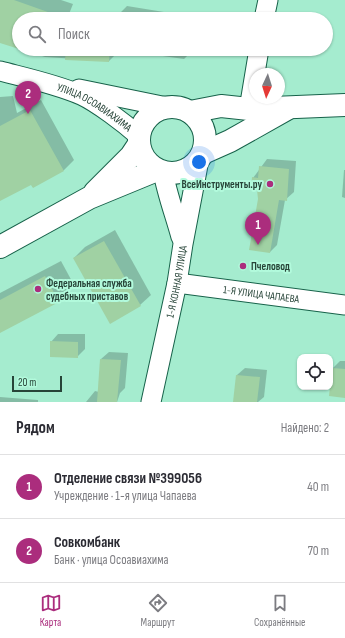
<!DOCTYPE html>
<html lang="ru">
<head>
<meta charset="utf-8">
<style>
	:root { --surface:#fff; --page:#f2f2f3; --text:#2b2b33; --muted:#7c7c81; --line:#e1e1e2; --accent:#ab2d7d }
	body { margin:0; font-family:"Sofia Sans Condensed",sans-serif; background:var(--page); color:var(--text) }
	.controls { position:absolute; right:12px; bottom:12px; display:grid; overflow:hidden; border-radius:8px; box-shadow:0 1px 3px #0004 }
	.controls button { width:36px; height:36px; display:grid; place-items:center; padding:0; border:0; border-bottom:1px solid var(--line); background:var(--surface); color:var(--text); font:20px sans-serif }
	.compass { position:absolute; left:249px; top:68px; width:36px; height:36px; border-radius:50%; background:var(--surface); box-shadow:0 1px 3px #0004; rotate:184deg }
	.scale { position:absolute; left:12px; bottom:10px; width:50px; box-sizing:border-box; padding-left:4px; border:2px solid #274438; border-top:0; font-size:11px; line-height:14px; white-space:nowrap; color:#274438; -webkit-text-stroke:3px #b2fadc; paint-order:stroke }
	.you { position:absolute; left:199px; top:162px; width:14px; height:14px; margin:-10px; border:3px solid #fff; border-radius:50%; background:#1a73e8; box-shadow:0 0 0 6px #1a73e833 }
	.badge { display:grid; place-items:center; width:26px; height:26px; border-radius:50%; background:var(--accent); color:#fff; font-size:13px; font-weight:700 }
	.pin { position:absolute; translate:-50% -33px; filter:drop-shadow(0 1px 2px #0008) }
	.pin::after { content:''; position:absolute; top:21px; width:14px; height:12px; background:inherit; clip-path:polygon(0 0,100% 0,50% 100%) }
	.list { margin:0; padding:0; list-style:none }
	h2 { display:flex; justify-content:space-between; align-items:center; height:52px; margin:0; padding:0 16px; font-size:17px }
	h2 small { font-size:13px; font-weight:400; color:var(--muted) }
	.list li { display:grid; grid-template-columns:26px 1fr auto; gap:12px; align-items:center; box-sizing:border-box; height:64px; padding:0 16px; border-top:1px solid var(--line) }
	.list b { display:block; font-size:15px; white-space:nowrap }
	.list p { margin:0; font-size:13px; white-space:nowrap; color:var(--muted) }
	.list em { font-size:13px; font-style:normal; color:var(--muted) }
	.icon { flex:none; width:22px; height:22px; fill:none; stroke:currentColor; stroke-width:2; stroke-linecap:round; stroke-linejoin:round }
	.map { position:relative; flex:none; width:345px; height:402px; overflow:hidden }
	.search { position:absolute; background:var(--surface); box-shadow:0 1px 3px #0004; left:12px; right:12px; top:12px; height:44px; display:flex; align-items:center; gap:10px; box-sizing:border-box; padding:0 14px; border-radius:22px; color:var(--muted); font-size:15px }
	.sheet { height:180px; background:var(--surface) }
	nav { display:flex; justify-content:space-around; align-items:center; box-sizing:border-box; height:56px; border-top:1px solid var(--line); background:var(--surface); font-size:11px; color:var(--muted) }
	nav a { display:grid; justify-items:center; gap:2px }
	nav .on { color:var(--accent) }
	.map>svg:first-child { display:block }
	.shadow { fill:#0003 }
	.building { fill:#a0d1a3 }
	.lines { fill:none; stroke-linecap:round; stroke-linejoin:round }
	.minor-casing { stroke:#17624a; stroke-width:21 }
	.secondary-casing { stroke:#17624a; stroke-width:24 }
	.minor { stroke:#fff; stroke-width:19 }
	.secondary { stroke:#fff; stroke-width:22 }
	.poi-dot { fill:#ab2d7d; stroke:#b2fadc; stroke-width:1.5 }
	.labels { text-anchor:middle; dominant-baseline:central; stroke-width:4; stroke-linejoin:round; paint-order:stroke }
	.street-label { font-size:11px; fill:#274438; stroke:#b2fadc }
	.poi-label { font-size:11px; font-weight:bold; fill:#274438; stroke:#b2fadc; text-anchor:start }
</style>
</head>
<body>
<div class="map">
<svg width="345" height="402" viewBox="0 0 345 402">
	<rect width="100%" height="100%" fill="#a5eccf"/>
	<!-- shadow -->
	<g class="shadow">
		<polygon points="0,0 61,0 73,4 69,14 116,17 127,6 201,18 19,19 19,48 0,41"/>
		<polygon points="21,49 194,49 184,59 120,50 109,61 45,57"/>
		<polygon points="13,96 17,113 41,100 74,160 64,170 33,187 31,184 0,200 0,97"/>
		<polygon points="267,159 296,161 294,192 285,200 277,245 270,252 258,189 253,178"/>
		<polygon points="344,170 345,170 345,198 342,197"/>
		<polygon points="115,230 151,295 140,305 74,258 85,247"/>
		<polygon points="61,261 74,285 58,301 0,332 0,293"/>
		<polygon points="58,334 85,334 85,349 77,357 51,342"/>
		<polygon points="109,352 128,353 125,388 120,393 117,402 86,402 95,391 99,392 101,359"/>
		<polygon points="340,361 345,361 345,397 333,368"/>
		<polygon points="245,368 267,370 264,397 258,402 234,402 237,375"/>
		<polygon points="0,397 38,400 38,402 0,402"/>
	</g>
	<!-- building -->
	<g class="building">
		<polygon points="0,0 14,0 62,17 62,19 19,19 19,49 0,43"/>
		<polygon points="66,49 110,49 109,62 65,60"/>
		<polygon points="30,110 64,171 33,188 31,185 0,201 0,126"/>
		<polygon points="259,166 289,169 287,201 279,200 270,253 249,250 258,199 257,190 251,189 252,177 258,178"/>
		<polygon points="104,241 141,306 110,324 73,258"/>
		<polygon points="45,276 59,302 0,333 0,300"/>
		<polygon points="50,341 78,342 78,358 50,357"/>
		<polygon points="100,359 121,360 117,402 97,402"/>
		<polygon points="332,368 345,369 345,398 329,396"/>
		<polygon points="236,375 260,377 257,402 233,402"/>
	</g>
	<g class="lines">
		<!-- minor casing -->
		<g class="minor-casing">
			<g id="minor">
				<polyline points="264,19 268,0"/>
				<path id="s1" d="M0 71C27 78 55 84 81 95 98 103 124 123 139 136"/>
				<polyline points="79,89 167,107"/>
				<polyline points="249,109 259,49"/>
				<path d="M163 172C167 194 175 215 181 237"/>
				<path id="s2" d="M177 283 345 305"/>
				<path id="s3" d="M151 402 177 283 183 244 199 160"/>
			</g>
		</g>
		<!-- secondary casing -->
		<g class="secondary-casing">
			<g id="secondary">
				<circle cx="172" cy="140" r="33"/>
				<polyline points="190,112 221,106 249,109 345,105"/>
				<polyline points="203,153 230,141 287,109"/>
				<polyline points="95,192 131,156 139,144"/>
				<polyline points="0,247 89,198 157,170"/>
			</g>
		</g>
		<!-- minor -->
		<use href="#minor" class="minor"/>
		<!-- secondary -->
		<use href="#secondary" class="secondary"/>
	</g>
	<!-- markers -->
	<g class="poi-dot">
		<circle cx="270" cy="184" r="4"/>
		<circle cx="243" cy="266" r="4"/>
		<circle cx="38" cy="289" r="4"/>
	</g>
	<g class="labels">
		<!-- street labels -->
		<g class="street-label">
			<text stroke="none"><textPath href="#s1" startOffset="102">УЛИЦА ОСОАВИАХИМА</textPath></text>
			<text stroke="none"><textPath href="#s3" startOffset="123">1-Я КОННАЯ УЛИЦА</textPath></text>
			<text stroke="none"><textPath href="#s2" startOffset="85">1-Я УЛИЦА ЧАПАЕВА</textPath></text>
		</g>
		<!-- poi labels -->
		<g class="poi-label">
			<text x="262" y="184" text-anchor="end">ВсеИнструменты.ру</text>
			<text x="251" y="266">Пчеловод</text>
			<text x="46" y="283">Федеральная служба<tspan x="46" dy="13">судебных приставов</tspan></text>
		</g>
	</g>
</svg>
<div class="controls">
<button><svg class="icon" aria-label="locate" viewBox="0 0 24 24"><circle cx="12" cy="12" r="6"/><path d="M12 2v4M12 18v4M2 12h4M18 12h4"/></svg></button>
</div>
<svg class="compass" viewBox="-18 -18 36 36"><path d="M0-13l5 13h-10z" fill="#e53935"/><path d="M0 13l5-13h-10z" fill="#7c7c81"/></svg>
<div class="scale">20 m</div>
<div class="you"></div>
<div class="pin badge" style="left:258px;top:245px">1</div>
<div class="pin badge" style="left:28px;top:114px">2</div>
<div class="search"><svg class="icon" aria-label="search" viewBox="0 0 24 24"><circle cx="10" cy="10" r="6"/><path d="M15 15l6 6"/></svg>Поиск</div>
</div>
<section class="sheet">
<h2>Рядом<small>Найдено: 2</small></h2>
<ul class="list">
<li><span class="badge">1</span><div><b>Отделение связи №399056</b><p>Учреждение · 1-я улица Чапаева</p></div><em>40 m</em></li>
<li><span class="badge">2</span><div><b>Совкомбанк</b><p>Банк · улица Осоавиахима</p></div><em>70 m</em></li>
</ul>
</section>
<nav>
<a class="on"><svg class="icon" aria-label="map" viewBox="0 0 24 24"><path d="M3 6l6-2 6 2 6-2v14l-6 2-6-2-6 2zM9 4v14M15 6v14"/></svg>Карта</a>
<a><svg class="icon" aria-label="directions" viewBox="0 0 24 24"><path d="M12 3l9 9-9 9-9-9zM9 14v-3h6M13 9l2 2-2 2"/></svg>Маршрут</a>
<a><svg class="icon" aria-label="saved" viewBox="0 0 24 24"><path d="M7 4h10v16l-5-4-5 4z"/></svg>Сохранённые</a>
</nav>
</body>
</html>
